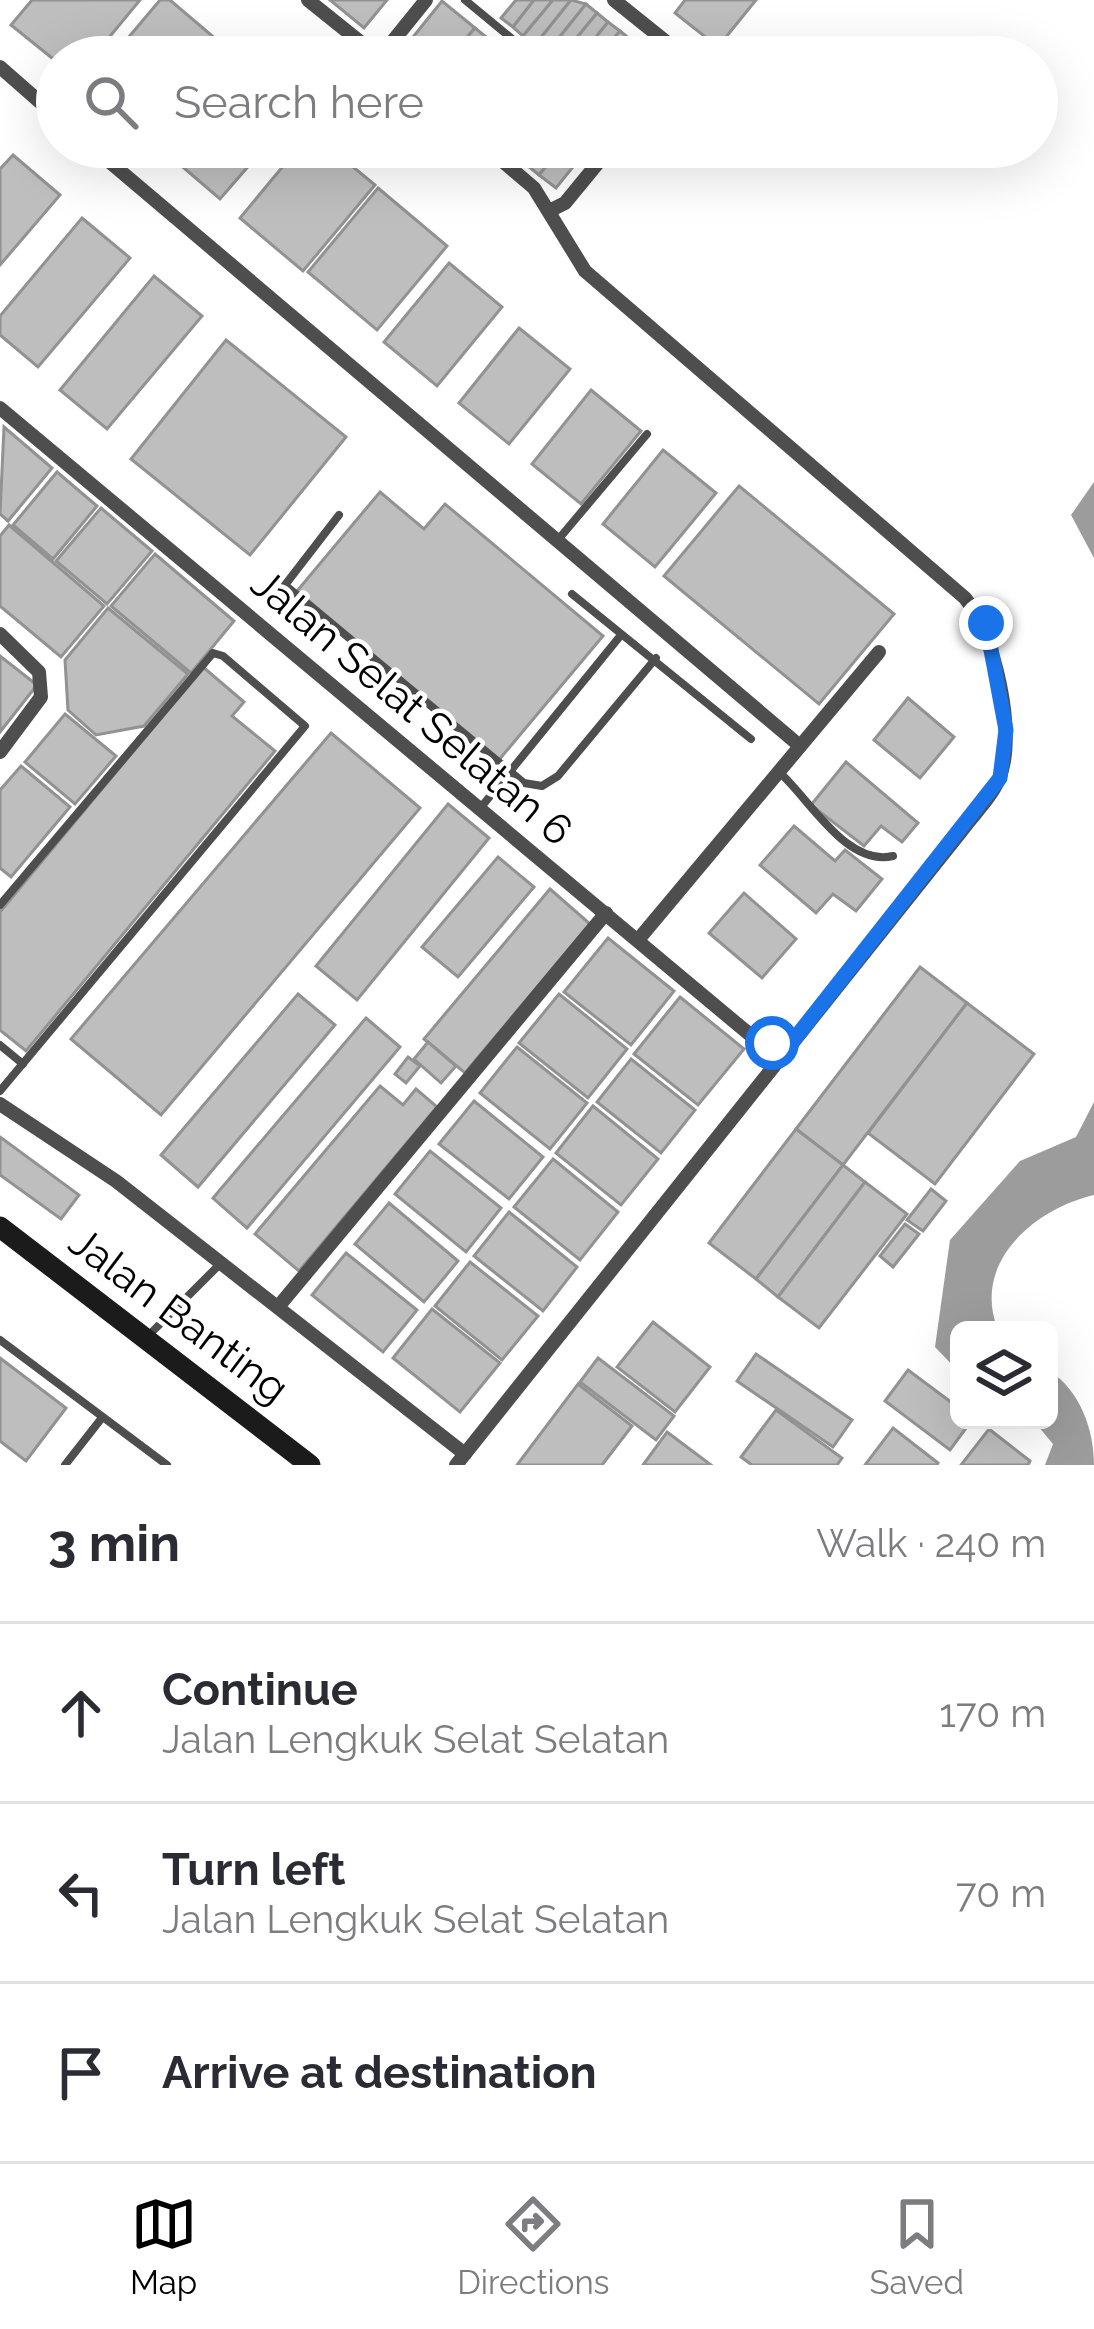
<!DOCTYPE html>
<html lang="en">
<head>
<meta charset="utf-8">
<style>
	:root { --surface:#fff; --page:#f7f7f7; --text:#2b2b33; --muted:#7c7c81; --line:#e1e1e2; --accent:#000 }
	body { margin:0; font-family:Raleway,sans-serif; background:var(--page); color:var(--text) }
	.controls { position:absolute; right:36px; bottom:36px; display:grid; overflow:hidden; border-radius:18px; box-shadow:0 12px 48px #0002 }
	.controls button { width:108px; height:108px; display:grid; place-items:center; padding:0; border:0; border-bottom:3px solid var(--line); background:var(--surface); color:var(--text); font:60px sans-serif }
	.stop { position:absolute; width:36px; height:36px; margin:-27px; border:9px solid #1a73e8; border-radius:50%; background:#fff }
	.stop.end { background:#1a73e8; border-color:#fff; box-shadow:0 3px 12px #0008 }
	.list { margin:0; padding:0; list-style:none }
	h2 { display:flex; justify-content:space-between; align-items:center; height:156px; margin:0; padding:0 48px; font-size:51px }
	h2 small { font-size:39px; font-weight:400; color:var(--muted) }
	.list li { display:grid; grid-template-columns:78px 1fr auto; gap:36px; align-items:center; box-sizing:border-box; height:180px; padding:0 48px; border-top:3px solid var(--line) }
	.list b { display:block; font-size:45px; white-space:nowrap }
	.list p { margin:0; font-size:39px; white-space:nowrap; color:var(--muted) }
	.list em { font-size:39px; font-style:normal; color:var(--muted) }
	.icon { flex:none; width:66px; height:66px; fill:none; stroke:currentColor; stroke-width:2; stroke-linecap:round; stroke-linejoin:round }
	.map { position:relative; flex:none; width:1094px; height:1465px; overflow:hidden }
	.search { position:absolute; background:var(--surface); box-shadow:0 12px 48px #0002; left:36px; right:36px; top:36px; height:132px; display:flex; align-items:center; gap:30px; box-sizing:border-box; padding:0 42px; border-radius:66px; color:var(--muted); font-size:45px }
	.sheet { height:696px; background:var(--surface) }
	nav { display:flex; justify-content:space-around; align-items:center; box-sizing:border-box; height:168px; border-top:3px solid var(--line); background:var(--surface); font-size:33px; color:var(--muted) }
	nav a { display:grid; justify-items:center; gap:6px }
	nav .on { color:var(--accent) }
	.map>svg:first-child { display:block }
	.water { fill:#9c9c9c }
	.building { fill:#bebebe; stroke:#929292; stroke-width:3 }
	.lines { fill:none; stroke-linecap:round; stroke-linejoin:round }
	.service { stroke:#4e4e4e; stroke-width:8 }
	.minor { stroke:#4e4e4e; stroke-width:14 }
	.secondary { stroke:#1b1b1b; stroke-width:21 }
	.route { stroke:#1a73e8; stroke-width:15 }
	.labels { text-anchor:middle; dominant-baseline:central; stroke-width:9; stroke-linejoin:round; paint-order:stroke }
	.street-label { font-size:42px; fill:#000; stroke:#fff }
</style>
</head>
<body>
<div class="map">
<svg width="1094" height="1465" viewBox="0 0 1094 1465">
	<rect width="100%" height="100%" fill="#fff"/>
	<!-- water -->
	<g class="water">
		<polygon points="1094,482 1094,558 1071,515"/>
		<path d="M1094 1102V1195C1034 1209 971 1263 998 1330H959V1372L935 1347 950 1240 1020 1161 1076 1137Z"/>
		<path d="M1049 1370C1080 1391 1094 1429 1094 1465H1045L1053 1444 1033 1420H1049Z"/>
	</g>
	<!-- building -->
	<g class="building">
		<polygon points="32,0 140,0 93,57 57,57 57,62 11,25"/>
		<polygon points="160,0 170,0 237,57 112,57"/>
		<polygon points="330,0 387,0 364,28"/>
		<polygon points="516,0 534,0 513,27 501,18"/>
		<polygon points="534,0 553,0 523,36 513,27"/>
		<polygon points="553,0 571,0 535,45 523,36"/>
		<polygon points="571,0 586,4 546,54 535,45"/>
		<polygon points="685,0 756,0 718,47 675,13"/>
		<polygon points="442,1 475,28 450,57 397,57"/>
		<polygon points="586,4 597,13 561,57 550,57 546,54"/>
		<polygon points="597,13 608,22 580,57 561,57"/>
		<polygon points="608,22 620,31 598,57 580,57"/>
		<polygon points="475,28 486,37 469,57 450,57"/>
		<polygon points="620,31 631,40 617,57 598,57"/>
		<polygon points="486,37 497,46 487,57 469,57"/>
		<polygon points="631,40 642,49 635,57 617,57"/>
		<polygon points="178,147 265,147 220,199 170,156"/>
		<polygon points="299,147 329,147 375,185 303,271 240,218"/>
		<polygon points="525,147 544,147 528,166 517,157"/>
		<polygon points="544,147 562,147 539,175 528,166"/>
		<polygon points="562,147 589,147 556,188 539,175"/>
		<polygon points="13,155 60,195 0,265 0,169"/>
		<polygon points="378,188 447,246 377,330 308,272"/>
		<polygon points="82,218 130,258 38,367 0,335 0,316"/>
		<polygon points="449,263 502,307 437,386 384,342"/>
		<polygon points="154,276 202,316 107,429 60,390"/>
		<polygon points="519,328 570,369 509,444 459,403"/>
		<polygon points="226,340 346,437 250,555 131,459"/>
		<polygon points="591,390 641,431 581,504 532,464"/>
		<polygon points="4,427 52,468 8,521 0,514"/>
		<polygon points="663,450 716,493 655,567 603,524"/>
		<polygon points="57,472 97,506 53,559 13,525"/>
		<polygon points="739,486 894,614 819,704 664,576"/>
		<polygon points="380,492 424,529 445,504 603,636 498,761 297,591"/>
		<polygon points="101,508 152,551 107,604 56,561"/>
		<polygon points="9,525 104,606 61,657 0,606 0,536"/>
		<polygon points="155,554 234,621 191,673 111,606"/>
		<polygon points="108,608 188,674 144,726 96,735 68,710 65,660"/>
		<polygon points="0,656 37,685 0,732"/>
		<polygon points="203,667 244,702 232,716 275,751 26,1051 0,1030 0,912"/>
		<polygon points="908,698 954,737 920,778 874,740"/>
		<polygon points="65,714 116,756 75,804 25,762"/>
		<polygon points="331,733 420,808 161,1115 71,1039"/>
		<polygon points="846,762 918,823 902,842 881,826 864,846 811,805"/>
		<polygon points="21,766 70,807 11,877 0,868 0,790"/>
		<polygon points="448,804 489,838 357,1000 316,966"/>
		<polygon points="794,826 835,861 845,850 882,879 856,911 833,894 816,913 760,865"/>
		<polygon points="498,857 534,887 458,977 422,947"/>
		<polygon points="550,889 590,924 465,1073 424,1039"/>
		<polygon points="744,893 796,939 762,978 709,933"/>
		<polygon points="608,938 674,991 631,1045 564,992"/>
		<polygon points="920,967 967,1003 843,1165 796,1129"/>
		<polygon points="298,994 335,1025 198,1187 161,1155"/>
		<polygon points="559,994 627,1049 588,1098 519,1043"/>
		<polygon points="680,997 744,1049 698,1105 634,1054"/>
		<polygon points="967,1003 1034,1054 935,1184 868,1133"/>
		<polygon points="366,1018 400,1047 247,1228 213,1198"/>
		<polygon points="428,1042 456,1066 441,1083 414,1059"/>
		<polygon points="517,1047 587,1103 550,1149 480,1093"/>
		<polygon points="408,1057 420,1066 406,1083 395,1074"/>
		<polygon points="631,1059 695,1110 661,1153 597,1102"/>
		<polygon points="380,1086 403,1105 416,1089 437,1107 299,1271 255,1234"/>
		<polygon points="474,1101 543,1157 509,1199 439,1144"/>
		<polygon points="593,1106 658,1159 621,1205 556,1153"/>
		<polygon points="796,1129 843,1165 756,1279 709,1243"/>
		<polygon points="0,1137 79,1195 61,1219 0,1175"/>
		<polygon points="430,1151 501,1208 466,1252 395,1194"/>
		<polygon points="553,1159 618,1212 580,1260 514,1207"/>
		<polygon points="843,1165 865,1182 778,1297 756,1279"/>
		<polygon points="865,1182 907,1214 819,1328 778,1297"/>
		<polygon points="931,1189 946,1201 923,1231 907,1220"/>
		<polygon points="389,1203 458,1261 424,1302 355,1244"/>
		<polygon points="509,1212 577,1267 543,1311 474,1256"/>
		<polygon points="905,1224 919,1234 893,1267 880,1256"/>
		<polygon points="346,1253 417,1310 383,1352 312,1295"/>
		<polygon points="470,1262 538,1316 502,1360 435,1306"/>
		<polygon points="432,1309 500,1363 460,1412 393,1358"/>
		<polygon points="653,1322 710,1367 675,1412 617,1367"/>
		<polygon points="756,1354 852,1420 833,1447 737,1381"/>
		<polygon points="0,1358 66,1408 26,1461 0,1441"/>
		<polygon points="598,1358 674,1416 656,1440 580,1382"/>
		<polygon points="908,1370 959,1408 959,1420 972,1420 950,1450 885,1401"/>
		<polygon points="578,1384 632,1426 602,1465 517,1465"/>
		<polygon points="776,1410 842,1458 837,1465 752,1465 741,1457"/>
		<polygon points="893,1428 938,1463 937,1465 865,1465"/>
		<polygon points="989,1429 1030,1461 1028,1465 961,1465"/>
		<polygon points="667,1432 711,1465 643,1465"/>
	</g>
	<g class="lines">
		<!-- service -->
		<g class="service">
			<polyline points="465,0 534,57"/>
			<polyline points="339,515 285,585 524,783 542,786 558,776 656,658"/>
			<polyline points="557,541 647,434"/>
			<polyline points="572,594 751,739"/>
			<path d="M779 772C809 798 846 867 893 856"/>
			<polyline points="482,806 621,635"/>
			<polyline points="0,905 213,653 223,656 305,726 0,1091"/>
			<polyline points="0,1045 23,1064"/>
			<polyline points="146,1338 220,1264"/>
			<polyline points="0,1340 167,1465"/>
			<polyline points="65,1465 101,1419"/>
		</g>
		<!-- minor -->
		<g class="minor">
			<polyline points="308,0 379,57"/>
			<polyline points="614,0 685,57"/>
			<polyline points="380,57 426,0"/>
			<polyline points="0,67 57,117"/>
			<polyline points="92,147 800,746"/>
			<polyline points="551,210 565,203 611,147"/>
			<polyline points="0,408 779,1059"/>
			<polyline points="0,634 39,672 41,697 0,752"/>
			<polyline points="638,940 879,652"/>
			<polyline points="0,1104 116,1181 465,1454"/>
			<polyline points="278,1307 606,913"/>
			<path d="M456 1465 960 833C972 816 991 798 999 779 1018 734 994 633 965 598L585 271 534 188 486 147"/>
		</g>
		<!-- secondary -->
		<polyline class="secondary" points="0,1227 310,1465"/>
	</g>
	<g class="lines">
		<!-- route -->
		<polyline class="route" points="772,1043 792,1042 1000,778 1006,730 986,623"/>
	</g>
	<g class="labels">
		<!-- street labels -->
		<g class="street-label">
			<text transform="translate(412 707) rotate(40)">Jalan Selat Selatan 6</text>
			<text transform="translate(179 1315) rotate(37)">Jalan Banting</text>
		</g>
	</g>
</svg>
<div class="controls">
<button><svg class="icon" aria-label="layers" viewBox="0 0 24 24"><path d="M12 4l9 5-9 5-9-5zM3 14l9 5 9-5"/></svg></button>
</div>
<div class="stop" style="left:772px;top:1043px"></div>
<div class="stop end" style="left:986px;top:623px"></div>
<div class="search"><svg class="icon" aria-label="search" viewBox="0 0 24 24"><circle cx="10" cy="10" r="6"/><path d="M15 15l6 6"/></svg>Search here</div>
</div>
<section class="sheet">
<h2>3 min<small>Walk · 240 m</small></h2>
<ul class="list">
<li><svg class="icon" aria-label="ahead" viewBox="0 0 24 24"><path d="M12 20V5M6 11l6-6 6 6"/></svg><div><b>Continue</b><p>Jalan Lengkuk Selat Selatan</p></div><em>170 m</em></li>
<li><svg class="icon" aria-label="left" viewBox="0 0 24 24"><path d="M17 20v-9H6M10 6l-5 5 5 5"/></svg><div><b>Turn left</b><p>Jalan Lengkuk Selat Selatan</p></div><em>70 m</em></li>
<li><svg class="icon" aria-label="arrive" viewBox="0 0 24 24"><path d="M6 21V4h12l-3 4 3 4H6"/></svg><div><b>Arrive at destination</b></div></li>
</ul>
</section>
<nav>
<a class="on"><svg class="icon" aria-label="map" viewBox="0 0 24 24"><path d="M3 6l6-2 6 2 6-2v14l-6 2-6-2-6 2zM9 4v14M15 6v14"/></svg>Map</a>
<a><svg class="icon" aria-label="directions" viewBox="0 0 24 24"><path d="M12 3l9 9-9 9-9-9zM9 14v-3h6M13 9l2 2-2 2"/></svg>Directions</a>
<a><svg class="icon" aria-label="saved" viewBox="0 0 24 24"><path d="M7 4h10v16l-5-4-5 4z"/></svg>Saved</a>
</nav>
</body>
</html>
